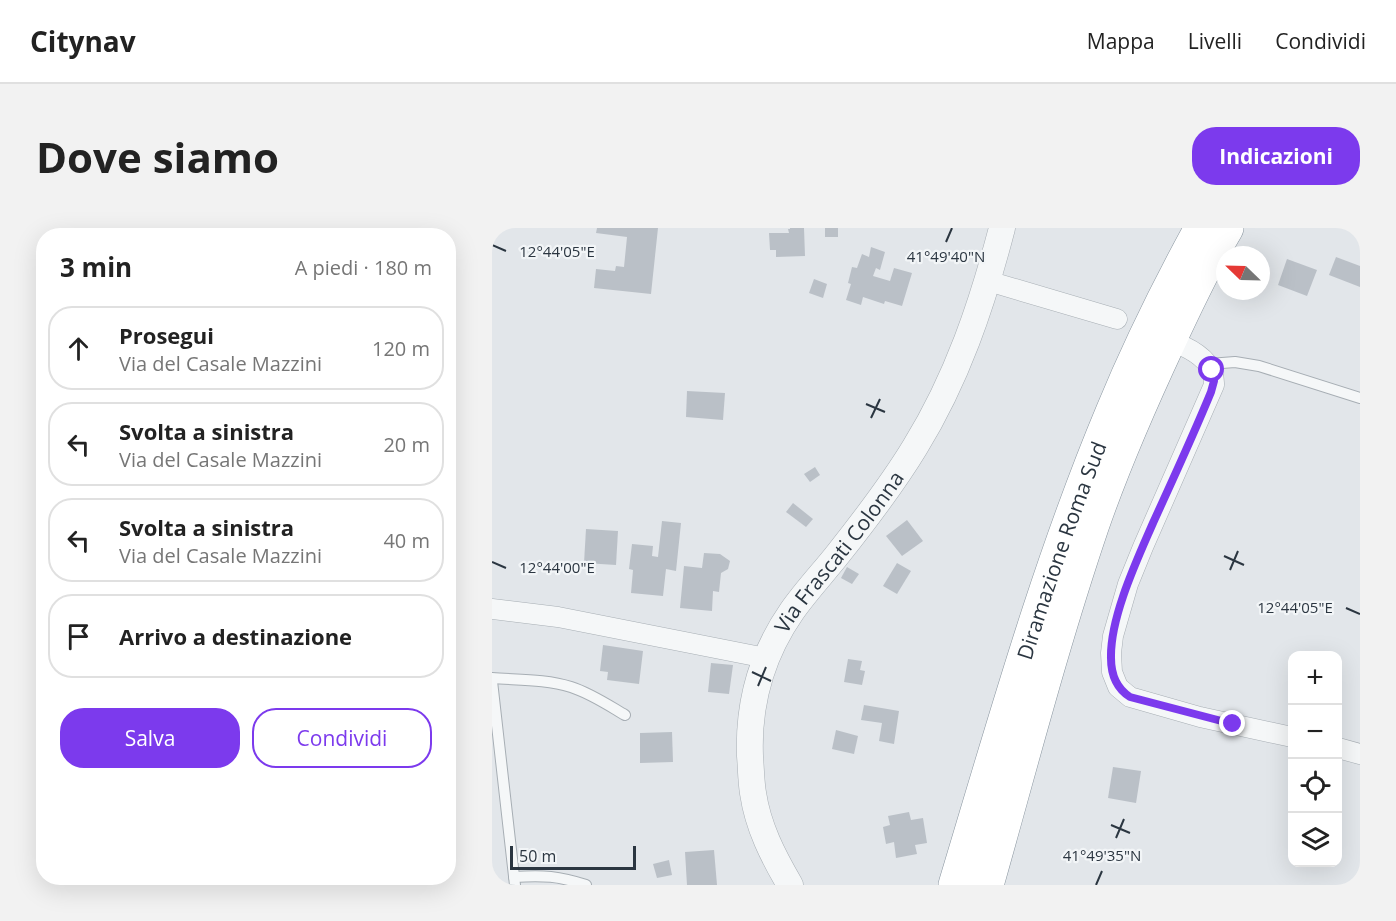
<!DOCTYPE html>
<html lang="it">
<head>
<meta charset="utf-8">
<style>
	:root { --surface:#fff; --page:#f2f2f2; --text:#222; --muted:#767676; --line:#e0e0e0; --accent:#7c3aed }
	body { margin:0; font-family:"Open Sans",sans-serif; background:var(--page); color:var(--text) }
	.controls { position:absolute; right:18px; bottom:18px; display:grid; overflow:hidden; border-radius:12px; box-shadow:0 6px 24px #0002 }
	.controls button { width:54px; height:54px; display:grid; place-items:center; padding:0; border:0; border-bottom:2px solid var(--line); background:var(--surface); color:var(--text); font:30px sans-serif }
	.compass { position:absolute; left:724px; top:18px; width:54px; height:54px; border-radius:50%; background:var(--surface); box-shadow:0 6px 24px #0002; rotate:293deg }
	.scale { position:absolute; left:18px; bottom:15px; width:126px; box-sizing:border-box; padding-left:6px; border:3px solid #2b3641; border-top:0; font-size:16px; line-height:21px; white-space:nowrap; color:#2b3641; -webkit-text-stroke:4px #f2f5f7; paint-order:stroke }
	.stop { position:absolute; width:18px; height:18px; margin:-14px; border:4px solid #7c3aed; border-radius:50%; background:#fff }
	.stop.end { background:#7c3aed; border-color:#fff; box-shadow:0 2px 6px #0008 }
	.list { margin:0; padding:0; list-style:none }
	h2 { display:flex; justify-content:space-between; align-items:center; height:78px; margin:0; padding:0 24px; font-size:26px }
	h2 small { font-size:20px; font-weight:400; color:var(--muted) }
	.list li { display:grid; grid-template-columns:39px 1fr auto; gap:18px; align-items:center; box-sizing:border-box; height:84px; margin:0 12px 12px; padding:0 12px; border:2px solid var(--line); border-radius:24px }
	.list b { display:block; font-size:22px; white-space:nowrap }
	.list p { margin:0; font-size:20px; white-space:nowrap; color:var(--muted) }
	.list em { font-size:20px; font-style:normal; color:var(--muted) }
	.actions { display:flex; gap:12px; padding:18px 24px }
	.actions a { flex:1; padding:14px 0; border:2px solid var(--accent); border-radius:24px; text-align:center; font-size:21px; color:var(--accent) }
	.actions .main { background:var(--accent); color:#fff }
	.icon { flex:none; width:33px; height:33px; fill:none; stroke:currentColor; stroke-width:2; stroke-linecap:round; stroke-linejoin:round }
	.map { position:relative; flex:none; width:868px; height:657px; overflow:hidden; border-radius:24px }
	header { display:flex; align-items:center; gap:36px; box-sizing:border-box; height:84px; padding:0 30px; background:var(--surface); border-bottom:2px solid var(--line) }
	header strong { font-size:28px }
	nav { display:flex; gap:33px; margin-inline-start:auto; font-size:21px }
	.intro { display:flex; align-items:center; justify-content:space-between; box-sizing:border-box; height:144px; padding:0 36px }
	h1 { margin:0; font-size:42px }
	.button { padding:15px 27px; border-radius:24px; background:var(--accent); color:#fff; font-size:21px; font-weight:700 }
	main { display:flex; gap:36px; padding:0 36px }
	aside { flex:1; background:var(--surface); border-radius:24px; box-shadow:0 6px 24px #0002 }
	.map>svg:first-child { display:block }
	.building { fill:#bac0c7 }
	.lines { fill:none; stroke-linecap:round; stroke-linejoin:round }
	.service-casing { stroke:#a7aeb4; stroke-width:12 }
	.minor-casing { stroke:#a7aeb4; stroke-width:21 }
	.tertiary-casing { stroke:#a7aeb4; stroke-width:27 }
	.motorway-casing { stroke:#8a96a0; stroke-width:34 }
	.service { stroke:#f5f7f8; stroke-width:10 }
	.minor { stroke:#f5f7f8; stroke-width:20 }
	.tertiary { stroke:#f5f7f8; stroke-width:26 }
	.motorway { stroke:#fff; stroke-width:33 }
	.route { stroke:#7c3aed; stroke-width:8 }
	.ticks { fill:none; stroke:#2b3641; stroke-width:2 }
	.labels { text-anchor:middle; dominant-baseline:central; stroke-width:4.5; stroke-linejoin:round; paint-order:stroke }
	.street-label { font-size:21px; fill:#2b3641; stroke:#f2f5f7 }
	.ticks-label { font-size:15px; text-anchor:middle; fill:#2b3641; stroke:#f2f5f7; stroke-width:4.5; stroke-linejoin:round; paint-order:stroke }
</style>
</head>
<body>
<header>
<strong>Citynav</strong>
<nav><a>Mappa</a><a>Livelli</a><a>Condividi</a></nav>
</header>
<div class="intro"><h1>Dove siamo</h1><a class="button">Indicazioni</a></div>
<main>
<aside>
<h2>3 min<small>A piedi · 180 m</small></h2>
<ul class="list">
<li><svg class="icon" aria-label="ahead" viewBox="0 0 24 24"><path d="M12 20V5M6 11l6-6 6 6"/></svg><div><b>Prosegui</b><p>Via del Casale Mazzini</p></div><em>120 m</em></li>
<li><svg class="icon" aria-label="left" viewBox="0 0 24 24"><path d="M17 20v-9H6M10 6l-5 5 5 5"/></svg><div><b>Svolta a sinistra</b><p>Via del Casale Mazzini</p></div><em>20 m</em></li>
<li><svg class="icon" aria-label="left" viewBox="0 0 24 24"><path d="M17 20v-9H6M10 6l-5 5 5 5"/></svg><div><b>Svolta a sinistra</b><p>Via del Casale Mazzini</p></div><em>40 m</em></li>
<li><svg class="icon" aria-label="arrive" viewBox="0 0 24 24"><path d="M6 21V4h12l-3 4 3 4H6"/></svg><div><b>Arrivo a destinazione</b></div></li>
</ul>
<div class="actions"><a class="main">Salva</a><a>Condividi</a></div>
</aside>
<div class="map">
<svg width="868" height="657" viewBox="0 0 868 657">
	<rect width="100%" height="100%" fill="#e2e6ea"/>
	<!-- building -->
	<g class="building">
		<polygon points="105,0 166,0 159,66 102,60 104,41 123,43 124,38 132,39 135,9 104,5"/>
		<polygon points="298,0 312,0 313,28 284,29 284,22 278,22 277,5 297,5 296,1 298,1"/>
		<rect x="333" y="0" width="13" height="9"/>
		<polygon points="379,19 393,24 388,42 384,40 381,48 398,53 402,40 420,45 410,78 393,73 392,76 371,69 369,77 354,72 359,56 356,55 360,39 365,40 370,26 377,29"/>
		<polygon points="844,29 868,38 868,59 837,47"/>
		<polygon points="795,31 825,42 815,68 786,57"/>
		<polygon points="322,51 335,56 331,70 317,65"/>
		<polygon points="195,163 233,165 231,192 194,189"/>
		<polygon points="323,239 328,247 318,254 312,246"/>
		<polygon points="301,275 321,291 314,299 294,284"/>
		<polygon points="415,292 431,313 410,328 394,308"/>
		<polygon points="170,293 189,295 184,343 174,341 171,368 139,365 141,342 137,341 140,316 161,318 160,328 166,329"/>
		<polygon points="94,301 126,303 124,337 92,335"/>
		<polygon points="212,325 228,326 238,333 236,341 229,345 227,364 221,363 220,383 188,380 192,338 210,340"/>
		<polygon points="405,335 419,343 405,366 391,358"/>
		<polygon points="355,339 367,346 360,356 349,350"/>
		<polygon points="111,417 151,423 147,456 115,452 116,444 108,443"/>
		<polygon points="356,431 370,433 368,442 373,443 370,457 352,454"/>
		<polygon points="219,435 241,437 237,466 216,464"/>
		<polygon points="372,477 407,483 402,516 387,513 390,495 369,492"/>
		<polygon points="344,502 366,508 362,526 340,521"/>
		<polygon points="180,504 181,534 148,535 148,505"/>
		<polygon points="621,539 649,543 644,575 616,570"/>
		<polygon points="417,584 419,592 431,590 435,615 423,617 425,626 404,630 402,614 394,616 391,599 398,597 396,588"/>
		<polygon points="222,622 225,657 195,657 193,624"/>
		<polygon points="177,632 180,647 165,650 161,636"/>
	</g>
	<g class="lines">
		<!-- service casing -->
		<g class="service-casing">
			<g id="service">
				<polyline points="717,136 743,134 767,138 868,170"/>
				<path d="M0 450C26 452 54 451 79 459 98 465 116 477 133 487"/>
				<polyline points="0,453 23,657"/>
				<path d="M22 649C51 647 67 648 94 657"/>
			</g>
		</g>
		<!-- minor casing -->
		<g class="minor-casing">
			<g id="minor">
				<polyline points="496,53 625,91"/>
				<path d="M691 118C708 126 723 137 722 157L651 319 636 356 621 408 619 425 620 444 626 459 638 469 708 489 800 509"/>
				<polyline points="0,381 66,389 274,430"/>
				<polyline points="846,520 868,526"/>
			</g>
		</g>
		<!-- tertiary casing -->
		<g class="tertiary-casing">
			<g id="tertiary">
				<path id="s1" d="M298 657C281 628 266 599 261 565 259 553 259 540 258 528 256 476 270 426 300 383 314 363 331 345 346 326 373 292 400 257 423 219 465 151 490 77 510 0"/>
			</g>
		</g>
		<!-- motorway casing -->
		<g class="motorway-casing">
			<g id="motorway">
				<path id="s2" d="M463 657C511 498 556 337 620 184 646 121 676 60 709 0"/>
				<path d="M495 657C529 537 560 417 600 299 622 235 649 174 677 114 695 75 713 37 735 0"/>
			</g>
		</g>
		<!-- service -->
		<use href="#service" class="service"/>
		<!-- minor -->
		<use href="#minor" class="minor"/>
		<!-- tertiary -->
		<use href="#tertiary" class="tertiary"/>
		<!-- motorway -->
		<use href="#motorway" class="motorway"/>
	</g>
	<g class="lines">
		<!-- route -->
		<path class="route" d="M720 142 722 153 719 164C701 208 681 251 661 295 645 332 618 389 619 430 619 447 624 460 638 469L741 496"/>
	</g>
	<!-- ticks -->
	<path class="ticks" d="M454 14 460 0M0 17 14 23M374 176 393 184M379 190 388 171M732 328 752 337M0 334 14 340M738 342 746 323M854 380 868 386M260 444 279 453M266 458 274 439M619 597 638 605M624 610 632 591M604 657 610 643"/>
	<g class="labels">
		<!-- street labels -->
		<g class="street-label">
			<text stroke="none"><textPath href="#s2" startOffset="351">Diramazione Roma Sud</textPath></text>
			<text stroke="none"><textPath href="#s1" startOffset="366">Via Frascati Colonna</textPath></text>
		</g>
	</g>
	<g class="ticks-label">
		<text x="65" y="29">12°44'05"E</text>
		<text x="454" y="34">41°49'40"N</text>
		<text x="65" y="345">12°44'00"E</text>
		<text x="803" y="385">12°44'05"E</text>
		<text x="610" y="633">41°49'35"N</text>
	</g>
</svg>
<div class="controls">
<button>+</button>
<button>−</button>
<button><svg class="icon" aria-label="locate" viewBox="0 0 24 24"><circle cx="12" cy="12" r="6"/><path d="M12 2v4M12 18v4M2 12h4M18 12h4"/></svg></button>
<button><svg class="icon" aria-label="layers" viewBox="0 0 24 24"><path d="M12 4l9 5-9 5-9-5zM3 14l9 5 9-5"/></svg></button>
</div>
<svg class="compass" viewBox="-18 -18 36 36"><path d="M0-13l5 13h-10z" fill="#e53935"/><path d="M0 13l5-13h-10z" fill="#767676"/></svg>
<div class="scale">50 m</div>
<div class="stop" style="left:720px;top:142px"></div>
<div class="stop end" style="left:741px;top:496px"></div>
</div>
</main>
</body>
</html>
